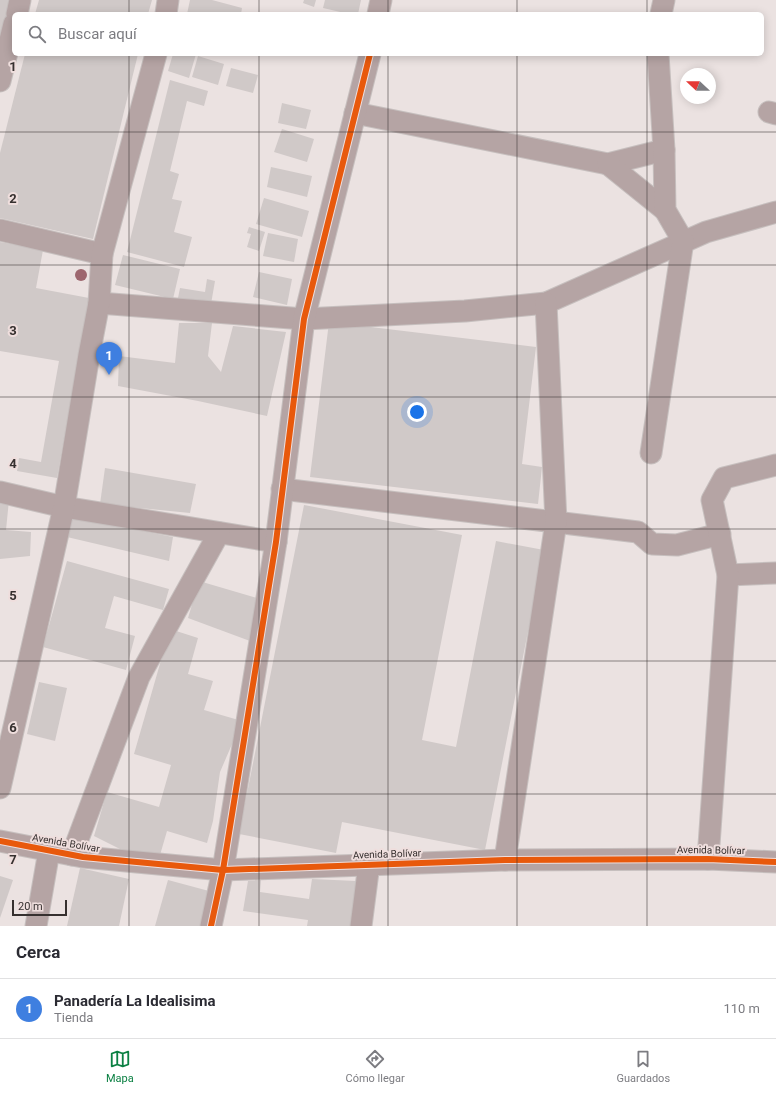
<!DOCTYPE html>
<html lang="es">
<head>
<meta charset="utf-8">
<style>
	:root { --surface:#fff; --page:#f2f2f3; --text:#2b2b33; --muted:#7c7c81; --line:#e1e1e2; --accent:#0b8043 }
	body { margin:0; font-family:Roboto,sans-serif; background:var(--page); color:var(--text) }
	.compass { position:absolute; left:680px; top:68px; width:36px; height:36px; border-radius:50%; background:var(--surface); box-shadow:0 2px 10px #0003; rotate:292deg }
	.scale { position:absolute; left:12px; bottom:10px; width:55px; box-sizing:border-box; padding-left:4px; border:2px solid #36302f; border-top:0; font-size:11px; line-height:14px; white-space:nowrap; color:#36302f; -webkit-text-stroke:3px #efdedd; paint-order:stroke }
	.you { position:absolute; left:417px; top:412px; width:14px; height:14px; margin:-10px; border:3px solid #fff; border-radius:50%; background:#1a73e8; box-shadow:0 0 0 6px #1a73e833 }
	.badge { display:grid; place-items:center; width:26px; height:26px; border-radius:50%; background:var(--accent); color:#fff; font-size:13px; font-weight:700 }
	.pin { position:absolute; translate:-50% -33px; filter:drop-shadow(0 1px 2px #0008) }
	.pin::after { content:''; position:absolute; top:21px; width:14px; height:12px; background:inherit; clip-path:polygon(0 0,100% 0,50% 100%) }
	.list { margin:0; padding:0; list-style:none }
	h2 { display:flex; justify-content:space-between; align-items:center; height:52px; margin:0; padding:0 16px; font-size:17px }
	h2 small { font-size:13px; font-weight:400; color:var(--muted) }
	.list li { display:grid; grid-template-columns:26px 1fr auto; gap:12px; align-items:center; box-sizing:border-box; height:60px; padding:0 16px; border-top:1px solid var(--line) }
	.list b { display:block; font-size:15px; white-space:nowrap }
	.list p { margin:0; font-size:13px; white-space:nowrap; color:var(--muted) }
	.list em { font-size:13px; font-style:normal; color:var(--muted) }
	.icon { flex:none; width:22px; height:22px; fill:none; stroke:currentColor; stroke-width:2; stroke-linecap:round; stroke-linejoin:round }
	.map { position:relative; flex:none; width:776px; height:926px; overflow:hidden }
	.search { position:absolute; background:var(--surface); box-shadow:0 2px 10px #0003; left:12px; right:12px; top:12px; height:44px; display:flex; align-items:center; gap:10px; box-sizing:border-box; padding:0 14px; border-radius:6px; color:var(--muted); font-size:15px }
	.sheet { height:112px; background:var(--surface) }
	nav { display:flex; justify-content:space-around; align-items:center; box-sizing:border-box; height:56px; border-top:1px solid var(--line); background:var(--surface); font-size:11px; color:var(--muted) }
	nav a { display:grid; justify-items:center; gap:2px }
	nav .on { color:var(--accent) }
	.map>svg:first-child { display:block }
	.building { fill:#d0c9c8 }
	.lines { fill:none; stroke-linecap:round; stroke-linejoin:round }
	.minor-casing { stroke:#c6bfbe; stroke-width:23 }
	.minor { stroke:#b5a4a4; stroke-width:21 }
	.cycleway-casing { stroke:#efdedd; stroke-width:8 }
	.cycleway { stroke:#e8590c; stroke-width:6 }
	.tree { fill:#9d666e }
	.grid { fill:none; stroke:#36302f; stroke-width:1; stroke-opacity:0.55 }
	.labels { text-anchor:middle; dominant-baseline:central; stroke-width:4; stroke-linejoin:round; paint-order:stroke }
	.street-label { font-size:10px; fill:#36302f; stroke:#efdedd }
	.grid-label { font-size:13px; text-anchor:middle; font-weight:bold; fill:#36302f; stroke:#efdedd; stroke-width:4; stroke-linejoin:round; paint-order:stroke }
</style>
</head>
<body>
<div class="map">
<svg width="776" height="926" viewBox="0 0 776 926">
	<rect width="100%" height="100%" fill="#ebe2e1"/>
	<!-- building -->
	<g class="building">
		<polygon points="0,0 10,0 1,42 0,42"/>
		<polygon points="39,0 152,0 148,14 35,14"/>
		<polygon points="190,0 212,0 242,8 241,14 187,14"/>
		<polygon points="304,0 316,0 314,7 303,3"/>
		<polygon points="325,0 361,0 358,14 349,14 323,8"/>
		<polygon points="25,54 138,54 93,239 0,218 0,153"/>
		<polygon points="173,54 196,54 189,78 168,71"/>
		<polygon points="198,56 224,64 218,85 192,77"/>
		<polygon points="231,68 258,75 253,93 226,86"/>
		<polygon points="170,80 208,91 204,106 187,101 170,171 179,174 172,199 182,201 174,232 192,237 184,267 127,252"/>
		<polygon points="282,103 311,110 306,129 278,123"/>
		<polygon points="282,129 314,139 307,162 274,152"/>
		<polygon points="271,167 312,176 307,197 267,187"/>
		<polygon points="264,198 309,211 302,237 256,224"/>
		<polygon points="249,227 265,232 259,251 247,247 251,234 247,233"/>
		<polygon points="268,233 298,239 294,262 263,256"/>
		<polygon points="0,242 43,250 36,288 89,298 57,478 17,471 19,458 41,462 59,361 0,351"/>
		<polygon points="123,255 180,269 173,299 115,285"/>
		<polygon points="259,272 292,279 287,305 253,297"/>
		<polygon points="207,279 215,281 211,304 178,298 180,288 205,292"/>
		<polygon points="329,322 536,347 522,464 542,467 538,504 310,477"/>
		<polygon points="179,323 212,323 208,356 221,372 233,326 286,332 267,416 198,401 118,386 119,356 175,363"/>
		<polygon points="105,468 196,484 190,513 100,504"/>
		<polygon points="0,499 9,500 6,530 31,532 30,556 0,559"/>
		<polygon points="304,505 462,535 422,740 456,747 496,541 544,550 485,850 342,822 336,853 239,834"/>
		<polygon points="71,517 173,537 169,561 67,537"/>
		<polygon points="67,561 169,589 163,610 114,596 105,628 135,636 126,670 43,647"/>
		<polygon points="199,581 257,598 250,641 188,618"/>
		<polygon points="170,629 198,638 188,674 213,681 204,710 242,721 220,772 213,821 207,843 167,831 160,855 146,862 94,836 107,792 159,807 171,765 134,754"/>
		<polygon points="39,682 67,688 55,741 27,734"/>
		<polygon points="80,868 129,879 119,926 67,926"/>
		<polygon points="0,876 13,880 0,918"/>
		<polygon points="312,879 356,881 350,926 307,926 308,920 243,911 248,881 261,880 260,892 309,899"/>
		<polygon points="168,880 209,891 201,926 155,926"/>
	</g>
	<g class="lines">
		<!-- minor casing -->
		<g class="minor-casing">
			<g id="minor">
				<polyline points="17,14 20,0"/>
				<polyline points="166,14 168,0"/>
				<polyline points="378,14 381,0"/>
				<polyline points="661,14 664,0"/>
				<polyline points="0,81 14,24"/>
				<polyline points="769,112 776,114"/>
				<polyline points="355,113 608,164 664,150"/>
				<polyline points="608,164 665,210"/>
				<polyline points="0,230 102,254"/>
				<polyline points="99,303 304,319 465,311 546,303 706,232 776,212"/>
				<polyline points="651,453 683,241 665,210 664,150 658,54"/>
				<polyline points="282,489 638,532 652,544 677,545 720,534"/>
				<polyline points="0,492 64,507 276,542"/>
				<polyline points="728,575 776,573"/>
				<polyline points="0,788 64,507 89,355 99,303 102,254 156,54"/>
				<polyline points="0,841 83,857 223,870 505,860 708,859 776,862"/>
				<polyline points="72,855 139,677 219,533"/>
				<polyline points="708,859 728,575 712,500 724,478 776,465"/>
				<polyline points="505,860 556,522 546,303"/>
				<polyline points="36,926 49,851"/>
				<polyline points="211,926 223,870 276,542 304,319 370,54"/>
				<polyline points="361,926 369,864"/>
			</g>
		</g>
		<!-- minor -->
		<use href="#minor" class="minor"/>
		<!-- cycleway casing -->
		<g class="cycleway-casing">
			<g id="cycleway">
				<polyline points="0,841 83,857 223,870 505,860 708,859 776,862"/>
				<polyline points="211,926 223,870 276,542 304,319 370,54"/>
			</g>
		</g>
		<!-- cycleway -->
		<use href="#cycleway" class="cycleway"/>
	</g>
	<!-- trees -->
	<circle class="tree" cx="81" cy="275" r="6"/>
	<!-- grid -->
	<path class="grid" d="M129 0V14M259 0V14M388 0V14M517 0V14M647 0V14M129 54V926M259 54V926M388 54V926M517 54V926M647 54V926M0 132H776M0 265H776M0 397H776M0 529H776M0 661H776M0 794H776"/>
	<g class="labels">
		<!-- street labels -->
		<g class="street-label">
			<text transform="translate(66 843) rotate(10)">Avenida Bolívar</text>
			<text transform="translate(711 850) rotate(1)">Avenida Bolívar</text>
			<text transform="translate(387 854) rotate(-2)">Avenida Bolívar</text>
		</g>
	</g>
	<g class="grid-label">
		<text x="13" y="71">1</text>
		<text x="13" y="203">2</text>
		<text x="13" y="335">3</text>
		<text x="13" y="468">4</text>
		<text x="13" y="600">5</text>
		<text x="13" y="732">6</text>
		<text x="13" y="864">7</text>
	</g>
</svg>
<svg class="compass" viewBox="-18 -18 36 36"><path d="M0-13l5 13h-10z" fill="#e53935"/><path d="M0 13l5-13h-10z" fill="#7c7c81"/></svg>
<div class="scale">20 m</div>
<div class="you"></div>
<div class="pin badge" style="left:109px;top:375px;background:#3f7fe0">1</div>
<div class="search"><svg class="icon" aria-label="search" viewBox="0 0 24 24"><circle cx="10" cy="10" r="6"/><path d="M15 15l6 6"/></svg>Buscar aquí</div>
</div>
<section class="sheet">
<h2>Cerca<small></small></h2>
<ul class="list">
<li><span class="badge" style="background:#3f7fe0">1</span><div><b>Panadería La Idealisima</b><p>Tienda</p></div><em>110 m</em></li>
</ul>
</section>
<nav>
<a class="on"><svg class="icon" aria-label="map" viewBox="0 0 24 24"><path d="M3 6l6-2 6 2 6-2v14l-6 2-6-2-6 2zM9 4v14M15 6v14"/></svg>Mapa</a>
<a><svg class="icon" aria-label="directions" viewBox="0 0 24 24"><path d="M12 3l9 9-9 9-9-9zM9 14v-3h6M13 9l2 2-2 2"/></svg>Cómo llegar</a>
<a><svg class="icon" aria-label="saved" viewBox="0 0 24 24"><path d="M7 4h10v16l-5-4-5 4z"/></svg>Guardados</a>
</nav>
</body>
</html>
